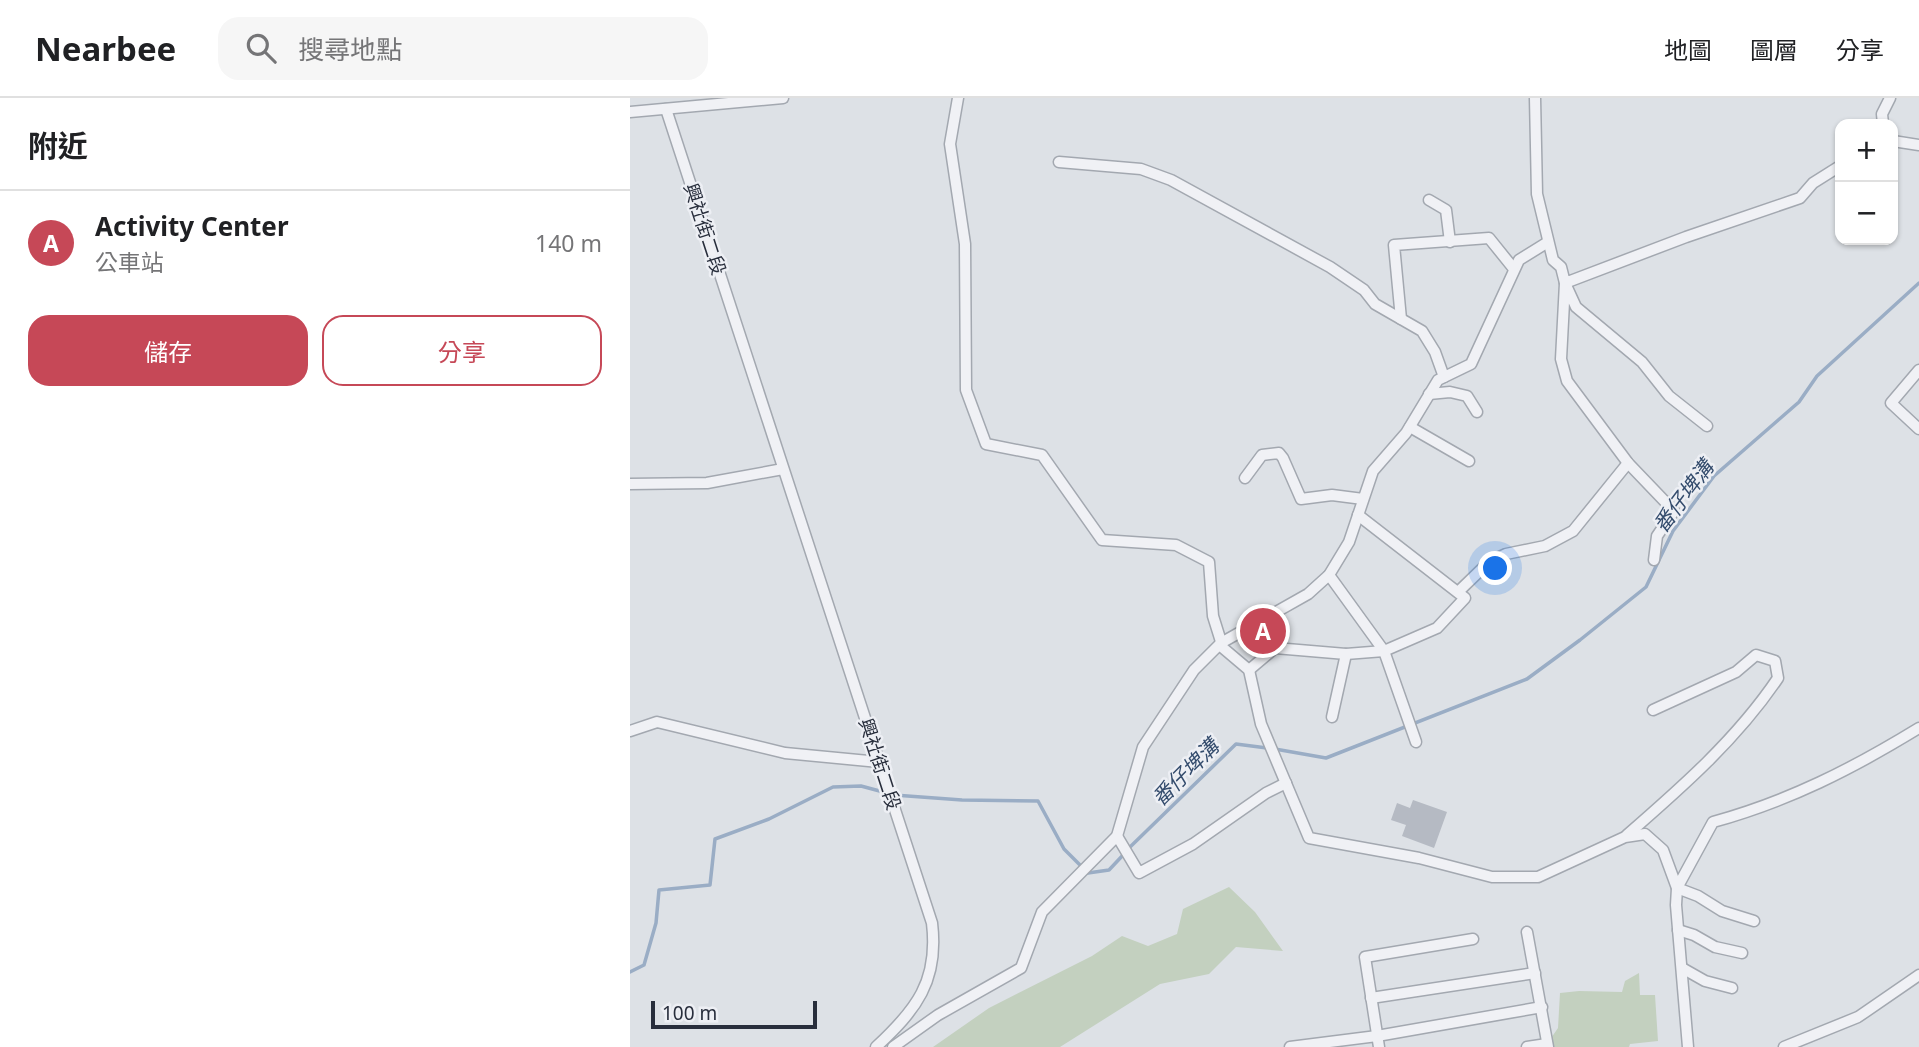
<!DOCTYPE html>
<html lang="zh-TW">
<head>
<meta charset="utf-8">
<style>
	:root { --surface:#fff; --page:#f6f6f6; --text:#202124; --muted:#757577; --line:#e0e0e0; --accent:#c64857 }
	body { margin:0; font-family:"Noto Sans","Noto Sans TC",sans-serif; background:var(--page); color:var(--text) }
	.controls { position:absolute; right:21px; top:21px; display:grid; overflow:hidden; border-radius:14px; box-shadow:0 2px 5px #0004 }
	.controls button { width:63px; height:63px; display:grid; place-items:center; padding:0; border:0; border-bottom:2px solid var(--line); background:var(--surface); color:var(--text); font:35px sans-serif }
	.scale { position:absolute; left:21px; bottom:18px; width:166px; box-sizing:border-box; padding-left:7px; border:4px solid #282e3c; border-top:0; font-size:19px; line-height:24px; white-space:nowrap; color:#282e3c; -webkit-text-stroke:5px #edeff4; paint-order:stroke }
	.you { position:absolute; left:866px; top:471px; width:24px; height:24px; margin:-18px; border:5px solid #fff; border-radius:50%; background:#1a73e8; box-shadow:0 0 0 10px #1a73e833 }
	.badge { display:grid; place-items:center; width:46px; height:46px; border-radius:50%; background:var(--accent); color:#fff; font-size:23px; font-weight:700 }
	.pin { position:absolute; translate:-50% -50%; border:4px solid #fff; box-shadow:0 2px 7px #0006 }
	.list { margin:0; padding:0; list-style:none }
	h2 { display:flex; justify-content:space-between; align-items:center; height:91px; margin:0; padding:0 28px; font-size:30px }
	h2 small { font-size:23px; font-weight:400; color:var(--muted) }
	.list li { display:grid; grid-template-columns:46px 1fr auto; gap:21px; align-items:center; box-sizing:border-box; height:105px; padding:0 28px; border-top:2px solid var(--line) }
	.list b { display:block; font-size:26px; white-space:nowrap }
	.list p { margin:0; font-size:23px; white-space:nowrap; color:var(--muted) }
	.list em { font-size:23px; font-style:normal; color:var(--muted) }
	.actions { display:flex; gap:14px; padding:21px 28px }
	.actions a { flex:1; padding:16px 0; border:2px solid var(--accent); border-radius:21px; text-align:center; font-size:24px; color:var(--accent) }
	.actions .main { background:var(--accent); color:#fff }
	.icon { flex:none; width:38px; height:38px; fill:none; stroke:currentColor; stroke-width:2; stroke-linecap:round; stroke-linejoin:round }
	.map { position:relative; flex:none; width:1289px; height:949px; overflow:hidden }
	header { display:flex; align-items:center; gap:42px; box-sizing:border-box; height:98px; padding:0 35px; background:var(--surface); border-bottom:2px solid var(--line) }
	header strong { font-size:33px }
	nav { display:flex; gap:38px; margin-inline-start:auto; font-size:24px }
	.search { width:490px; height:63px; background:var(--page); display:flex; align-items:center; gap:18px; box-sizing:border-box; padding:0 24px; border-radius:21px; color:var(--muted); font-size:26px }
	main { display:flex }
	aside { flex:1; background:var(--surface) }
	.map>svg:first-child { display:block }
	.green { fill:#c3d0bf }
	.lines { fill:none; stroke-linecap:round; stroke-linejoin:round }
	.stream { stroke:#9aadc5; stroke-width:3.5 }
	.building { fill:#b5bac3 }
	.minor-casing { stroke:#a3a8b0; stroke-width:13 }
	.minor { stroke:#f0f1f5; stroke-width:10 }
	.labels { text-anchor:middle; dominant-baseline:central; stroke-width:5; stroke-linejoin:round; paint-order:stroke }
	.street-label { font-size:19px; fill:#282e3c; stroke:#edeff4 }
	.water-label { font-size:21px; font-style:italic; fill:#344c6d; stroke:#edeff4 }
</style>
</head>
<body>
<header>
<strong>Nearbee</strong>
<div class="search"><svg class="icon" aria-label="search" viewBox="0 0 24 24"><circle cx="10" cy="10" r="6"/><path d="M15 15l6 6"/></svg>搜尋地點</div>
<nav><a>地圖</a><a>圖層</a><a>分享</a></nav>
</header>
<main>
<aside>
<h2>附近<small></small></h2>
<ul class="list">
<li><span class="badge">A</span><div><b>Activity Center</b><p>公車站</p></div><em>140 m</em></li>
</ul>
<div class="actions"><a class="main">儲存</a><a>分享</a></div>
</aside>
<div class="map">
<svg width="1289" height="949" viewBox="0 0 1289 949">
	<rect width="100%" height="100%" fill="#dde1e6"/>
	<!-- green -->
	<g class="green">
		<polygon points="599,789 625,814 653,853 606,849 579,876 530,886 430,949 303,949 359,910 462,858 492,838 518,848 547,836 553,811"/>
		<polygon points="1009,875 1010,897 1025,897 1028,943 1000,946 999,949 915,949 928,930 930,895 949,893 992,894 995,883"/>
	</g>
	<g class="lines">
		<!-- stream -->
		<g class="stream">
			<polyline points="645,651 696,660 897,581 950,542 1016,489 1043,433 1084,378 1169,304 1187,278 1289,185"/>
			<polyline points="264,697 332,702 408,703 434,751 458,775 479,772 494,756"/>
			<polyline points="499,750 606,646 637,650"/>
			<polyline points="0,874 14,867 26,825 29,792 80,787 85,741 139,721 203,689 231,688 257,695"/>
		</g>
	</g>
	<!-- building -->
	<polygon class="building" points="783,702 817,714 804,750 772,738 776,727 761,722 767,705 780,710"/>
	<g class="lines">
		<!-- minor casing -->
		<g class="minor-casing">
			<g id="minor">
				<polyline points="328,0 320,46 335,146 336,292 356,346 412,357 472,442 546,447 579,464 583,518 593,550 619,572 631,626 679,740 789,760 862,779 908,779 995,739 1015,736 1033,752 1047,790 1046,807 1058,949"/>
				<polyline points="905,0 907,96 923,162 931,169 935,185 1056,139 1170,100 1183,85 1210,68"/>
				<path d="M36 11 302 825C309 883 286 912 246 949"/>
				<polyline points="0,14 153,0"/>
				<polyline points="1253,26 1252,16 1260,0"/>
				<polyline points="1263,43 1289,47"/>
				<polyline points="429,64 511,71 541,82 700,169 734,192 745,206 792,233 805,254 814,279"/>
				<polyline points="799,102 816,112 820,144"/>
				<polyline points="771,221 764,147 859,140 884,171"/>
				<polyline points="1289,272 1261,305 1289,331"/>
				<polyline points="799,296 820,294 837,298 847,314"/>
				<polyline points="780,329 839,363"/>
				<polyline points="615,380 632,357 649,355 653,360 671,401 702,397 733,401"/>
				<polyline points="0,386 77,385 153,371"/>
				<polyline points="1024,462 1027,438 1044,413 998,365 937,283 931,261 935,185 946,209 1012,264 1039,298 1077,328"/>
				<polyline points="699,477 754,553 786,644"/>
				<polyline points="828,494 859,464 876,456 915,448 943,433 998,365"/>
				<polyline points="619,572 645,550 716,556 754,553 807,530 835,500 728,417"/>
				<polyline points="702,619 716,556"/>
				<polyline points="0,633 27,624 155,655 249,664"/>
				<path d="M997 737C1051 690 1107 641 1148 580L1145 563 1126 557 1106 574 1023 612"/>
				<polyline points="487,738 509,775 563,746 636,695 656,685"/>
				<path d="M1124 823 1092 813 1068 798 1047 790 1083 724C1159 703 1222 671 1289 630"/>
				<polyline points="1048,832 1064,837 1085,849 1112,855"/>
				<polyline points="897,834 918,949"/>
				<polyline points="1052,870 1075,883 1102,890"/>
				<polyline points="741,900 905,875"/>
				<polyline points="263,949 308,917 391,870 412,814 487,738 513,649 564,572 591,545 678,496 699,477 719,444 743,373 776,335 808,282 841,266 889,162 918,144"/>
				<polyline points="660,949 747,938 912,909"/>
				<polyline points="749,949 735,859 843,841"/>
				<polyline points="897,949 917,946"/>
				<polyline points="1154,949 1228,919 1289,877"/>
			</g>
		</g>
		<!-- minor -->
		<use href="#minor" class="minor"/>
	</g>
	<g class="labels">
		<!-- street labels -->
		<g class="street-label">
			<text transform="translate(75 131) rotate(72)">興社街二段</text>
			<text transform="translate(250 666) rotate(72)">興社街二段</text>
		</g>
		<!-- water labels -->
		<g class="water-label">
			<text transform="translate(1053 398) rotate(-53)">番仔埤溝</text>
			<text transform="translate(555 674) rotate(-45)">番仔埤溝</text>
		</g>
	</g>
</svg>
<div class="controls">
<button>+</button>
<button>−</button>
</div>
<div class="scale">100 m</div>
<div class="you"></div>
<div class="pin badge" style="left:633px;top:533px">A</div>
</div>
</main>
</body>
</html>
